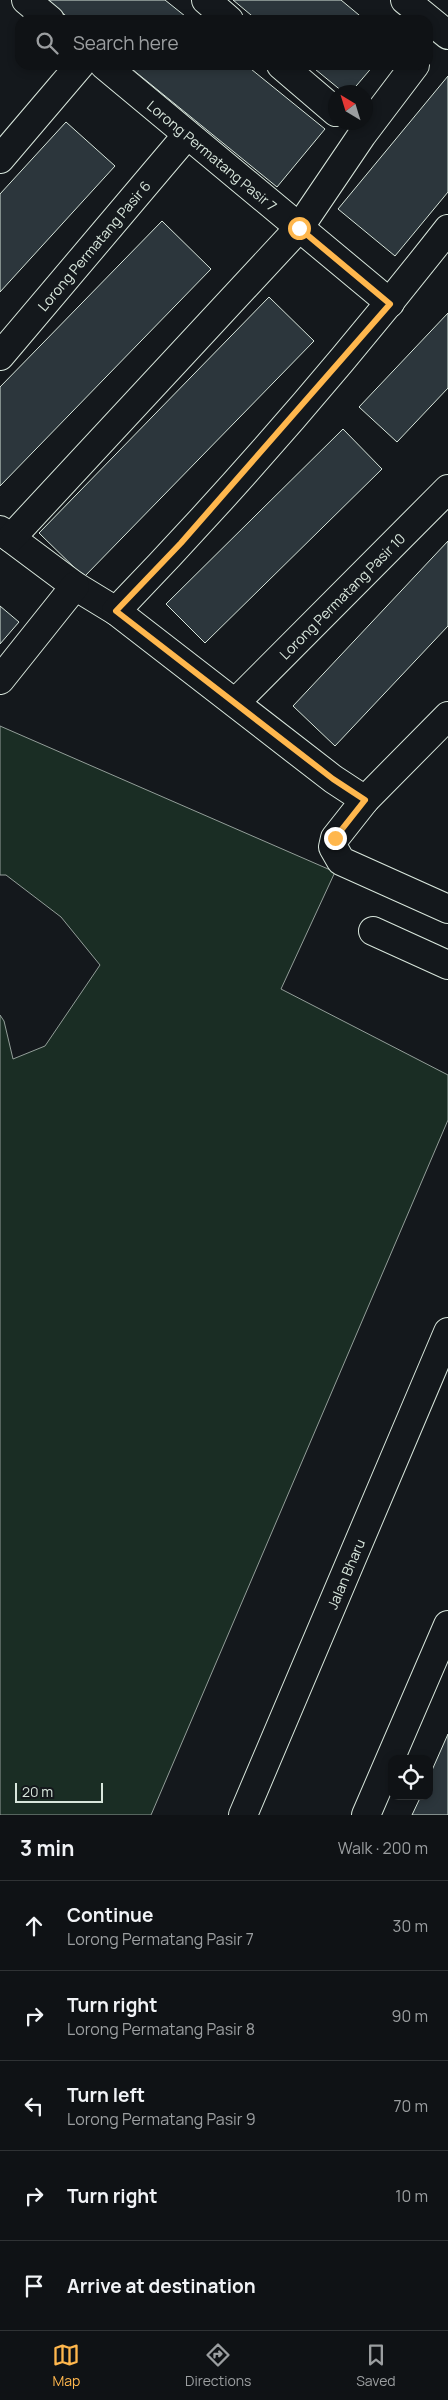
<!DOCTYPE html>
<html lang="en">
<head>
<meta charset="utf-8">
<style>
	:root { --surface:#0f1215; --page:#181b1e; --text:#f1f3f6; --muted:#9b9ea0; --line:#2f3234; --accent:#ffb74d }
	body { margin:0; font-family:Manrope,sans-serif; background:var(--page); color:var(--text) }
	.controls { position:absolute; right:15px; bottom:15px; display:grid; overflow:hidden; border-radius:10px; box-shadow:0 2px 8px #0003 }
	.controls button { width:45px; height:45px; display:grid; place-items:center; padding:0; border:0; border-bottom:1px solid var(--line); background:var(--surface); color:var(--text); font:25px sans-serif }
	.compass { position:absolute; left:328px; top:85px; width:45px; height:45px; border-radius:50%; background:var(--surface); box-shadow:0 2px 8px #0003; rotate:322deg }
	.scale { position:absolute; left:15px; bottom:12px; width:88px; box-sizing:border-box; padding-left:5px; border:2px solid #d8e6dc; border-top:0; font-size:14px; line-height:18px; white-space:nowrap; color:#d8e6dc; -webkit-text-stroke:4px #14181c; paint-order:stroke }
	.stop { position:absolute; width:15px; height:15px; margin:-11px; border:4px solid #ffb74d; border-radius:50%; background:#fff }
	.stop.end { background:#ffb74d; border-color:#fff; box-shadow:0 1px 5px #0008 }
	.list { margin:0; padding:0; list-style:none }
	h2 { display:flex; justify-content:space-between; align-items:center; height:65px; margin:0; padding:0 20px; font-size:21px }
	h2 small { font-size:16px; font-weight:400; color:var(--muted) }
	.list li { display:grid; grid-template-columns:32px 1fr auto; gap:15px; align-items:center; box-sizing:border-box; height:90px; padding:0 20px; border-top:1px solid var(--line) }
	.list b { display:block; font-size:19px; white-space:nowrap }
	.list p { margin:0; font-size:16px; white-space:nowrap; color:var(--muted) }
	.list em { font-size:16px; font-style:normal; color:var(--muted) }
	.icon { flex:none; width:28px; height:28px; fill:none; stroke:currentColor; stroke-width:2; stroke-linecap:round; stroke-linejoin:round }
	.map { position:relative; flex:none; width:448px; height:1815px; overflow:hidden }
	.search { position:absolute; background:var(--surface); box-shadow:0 2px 8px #0003; left:15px; right:15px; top:15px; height:55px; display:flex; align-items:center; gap:12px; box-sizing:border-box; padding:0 18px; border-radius:15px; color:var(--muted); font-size:19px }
	.sheet { height:515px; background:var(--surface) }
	nav { display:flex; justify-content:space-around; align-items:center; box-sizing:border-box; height:70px; border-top:1px solid var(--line); background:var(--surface); font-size:14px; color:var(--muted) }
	nav a { display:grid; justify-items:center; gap:2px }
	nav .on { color:var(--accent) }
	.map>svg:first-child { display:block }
	.green { fill:#1a2d24; stroke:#939e99 }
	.building { fill:#2c363c; stroke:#d8e6dc }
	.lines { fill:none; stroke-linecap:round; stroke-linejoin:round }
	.minor-casing { stroke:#d8e6dc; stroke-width:30 }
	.major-casing { stroke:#d8e6dc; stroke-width:30 }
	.minor { stroke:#14181c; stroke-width:28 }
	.major { stroke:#14181c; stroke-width:28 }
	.route { stroke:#ffb74d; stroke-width:6 }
	.labels { text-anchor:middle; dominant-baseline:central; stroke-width:4; stroke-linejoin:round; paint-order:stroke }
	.street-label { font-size:14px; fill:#d8e6dc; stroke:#14181c }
</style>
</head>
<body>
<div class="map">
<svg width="448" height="1815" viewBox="0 0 448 1815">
	<rect width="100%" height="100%" fill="#14181c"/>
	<!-- green -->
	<polygon class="green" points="0,726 335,872 281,989 448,1075 448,1120 151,1815 0,1815 0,1015 4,1021 13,1059 45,1046 100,965 61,917 6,875 0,875"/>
	<!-- building -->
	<g class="building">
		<polygon points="47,0 165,0 190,20 71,20"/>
		<polygon points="233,0 341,0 365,20 257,20"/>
		<polygon points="127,65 246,65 325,129 277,187"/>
		<polygon points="310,65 374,65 351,92 343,92"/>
		<polygon points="448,76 448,192 395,256 338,209"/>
		<polygon points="66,122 115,166 0,292 0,194"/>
		<polygon points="162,221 211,269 0,486 0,387"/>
		<polygon points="269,297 314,341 84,577 39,533"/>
		<polygon points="448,313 448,388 397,442 359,407"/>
		<polygon points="343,429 382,469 205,643 166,604"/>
		<polygon points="448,541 448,626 335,746 293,706"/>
		<polygon points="0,606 19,622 0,644"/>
		<polygon points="448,1734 448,1815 412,1815 421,1796 429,1796 429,1777"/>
	</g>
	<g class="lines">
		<!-- minor casing -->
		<g class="minor-casing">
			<g id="minor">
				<polyline points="26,0 50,20"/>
				<polyline points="206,0 229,20"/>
				<polyline points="405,0 448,35"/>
				<path id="s1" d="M104 65 390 303"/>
				<polyline points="281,65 336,112"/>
				<polyline points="0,159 80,65"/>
				<path id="s2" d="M0 356 187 135"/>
				<polyline points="0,530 75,586 116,611 333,779 365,800"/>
				<polyline points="11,538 299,228 362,135 415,65"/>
				<path d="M116 611C233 490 344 362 448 229"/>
				<polyline points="0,680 75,586"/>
				<path id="s3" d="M236 702 448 489"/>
				<polyline points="448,716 365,800 335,838 333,847 341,861 448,909"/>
				<polyline points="373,931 448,965"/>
				<polyline points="366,1815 448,1625"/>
			</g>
		</g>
		<!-- major casing -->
		<g class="major-casing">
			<g id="major">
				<path id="s4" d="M243 1815 448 1332"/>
			</g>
		</g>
		<!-- minor -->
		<use href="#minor" class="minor"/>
		<!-- major -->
		<use href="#major" class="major"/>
	</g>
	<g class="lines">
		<!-- route -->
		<polyline class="route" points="299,228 390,304 181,543 116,611 333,779 365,800 335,838"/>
	</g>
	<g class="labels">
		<!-- street labels -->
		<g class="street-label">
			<text stroke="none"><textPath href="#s1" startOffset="141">Lorong Permatang Pasir 7</textPath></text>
			<text stroke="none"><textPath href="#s2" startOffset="145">Lorong Permatang Pasir 6</textPath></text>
			<text stroke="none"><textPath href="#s3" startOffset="150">Lorong Permatang Pasir 10</textPath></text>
			<text stroke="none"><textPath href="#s4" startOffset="262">Jalan Bharu</textPath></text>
		</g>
	</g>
</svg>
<div class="controls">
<button><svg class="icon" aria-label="locate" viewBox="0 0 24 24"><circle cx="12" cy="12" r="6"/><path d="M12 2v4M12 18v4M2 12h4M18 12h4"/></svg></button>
</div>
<svg class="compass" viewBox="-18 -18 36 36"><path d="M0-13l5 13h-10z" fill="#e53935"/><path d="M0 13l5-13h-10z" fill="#9b9ea0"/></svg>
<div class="scale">20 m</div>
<div class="stop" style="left:299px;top:228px"></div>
<div class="stop end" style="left:335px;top:838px"></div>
<div class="search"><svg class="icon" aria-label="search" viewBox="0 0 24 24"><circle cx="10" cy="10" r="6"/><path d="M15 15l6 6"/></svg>Search here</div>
</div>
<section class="sheet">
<h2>3 min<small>Walk · 200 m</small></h2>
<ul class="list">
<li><svg class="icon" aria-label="ahead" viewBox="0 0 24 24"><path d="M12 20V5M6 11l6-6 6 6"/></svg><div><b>Continue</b><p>Lorong Permatang Pasir 7</p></div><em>30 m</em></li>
<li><svg class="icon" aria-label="right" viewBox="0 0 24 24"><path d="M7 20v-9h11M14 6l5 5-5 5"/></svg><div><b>Turn right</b><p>Lorong Permatang Pasir 8</p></div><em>90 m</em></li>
<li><svg class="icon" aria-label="left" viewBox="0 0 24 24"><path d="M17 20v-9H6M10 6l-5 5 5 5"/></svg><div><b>Turn left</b><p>Lorong Permatang Pasir 9</p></div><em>70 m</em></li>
<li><svg class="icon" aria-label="right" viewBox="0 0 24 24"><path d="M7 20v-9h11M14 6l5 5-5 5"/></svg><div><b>Turn right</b></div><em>10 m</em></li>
<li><svg class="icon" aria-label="arrive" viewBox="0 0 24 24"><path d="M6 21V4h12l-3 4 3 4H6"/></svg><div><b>Arrive at destination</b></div></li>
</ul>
</section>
<nav>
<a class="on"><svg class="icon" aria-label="map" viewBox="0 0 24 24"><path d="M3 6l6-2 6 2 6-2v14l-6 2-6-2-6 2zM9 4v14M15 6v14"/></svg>Map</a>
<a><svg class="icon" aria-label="directions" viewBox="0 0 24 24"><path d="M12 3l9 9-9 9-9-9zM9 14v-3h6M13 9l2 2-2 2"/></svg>Directions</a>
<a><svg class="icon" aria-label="saved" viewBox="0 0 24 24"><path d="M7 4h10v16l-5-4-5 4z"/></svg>Saved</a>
</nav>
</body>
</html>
